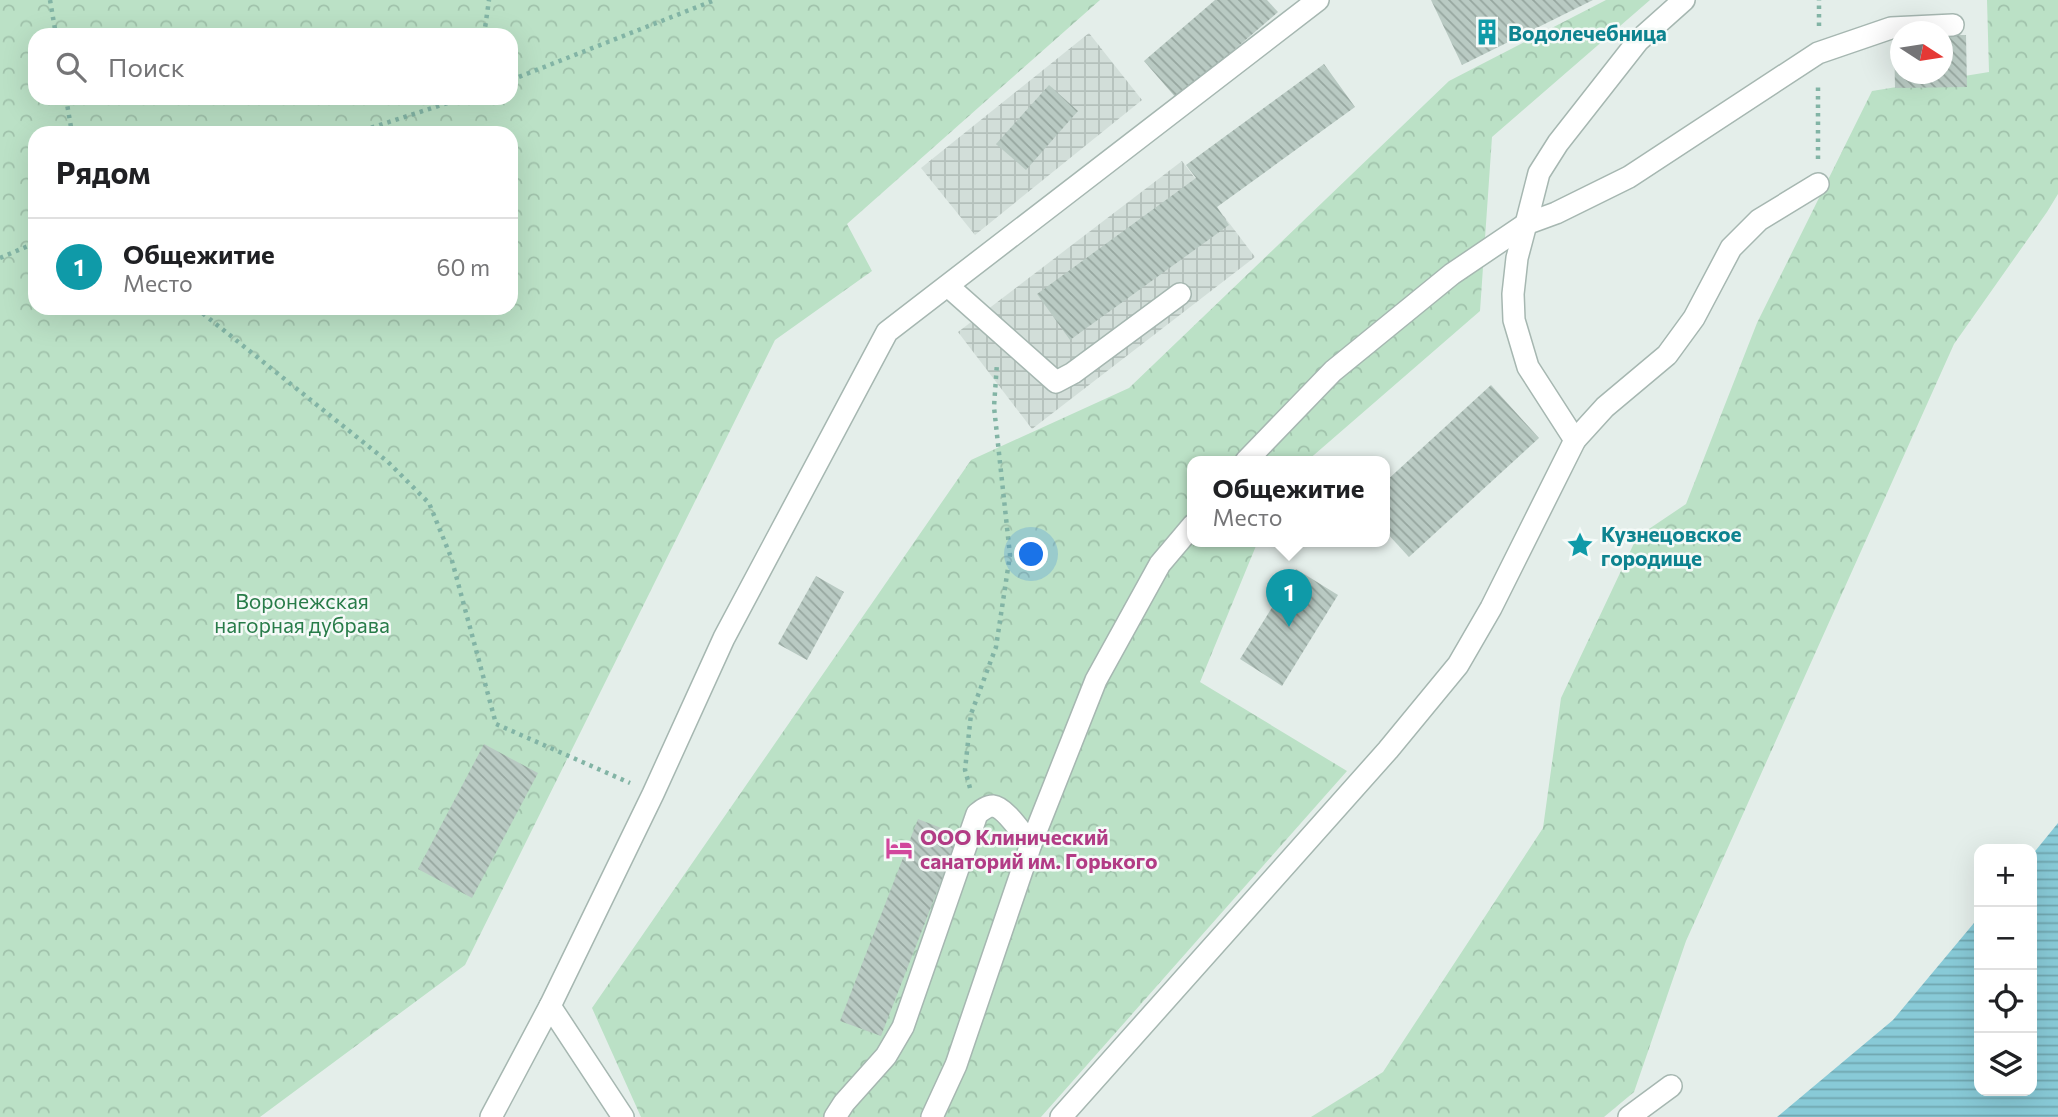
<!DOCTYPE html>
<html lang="ru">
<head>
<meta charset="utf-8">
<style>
	:root { --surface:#fff; --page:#f2f2f2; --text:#202124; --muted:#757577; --line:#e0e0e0; --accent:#834b3a }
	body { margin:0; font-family:Commissioner,sans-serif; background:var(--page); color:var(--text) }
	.controls { position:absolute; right:21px; bottom:21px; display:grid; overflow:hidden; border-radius:14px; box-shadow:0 7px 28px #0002 }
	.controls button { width:63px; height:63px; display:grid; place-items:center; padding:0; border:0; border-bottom:2px solid var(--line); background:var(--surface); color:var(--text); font:35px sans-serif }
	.compass { position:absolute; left:1890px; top:21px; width:63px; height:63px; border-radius:50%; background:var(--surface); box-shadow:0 7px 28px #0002; rotate:102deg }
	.you { position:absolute; left:1032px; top:555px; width:24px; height:24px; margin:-18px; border:5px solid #fff; border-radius:50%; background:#1a73e8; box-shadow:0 0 0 10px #1a73e833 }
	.badge { display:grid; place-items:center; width:46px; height:46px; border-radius:50%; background:var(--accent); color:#fff; font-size:23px; font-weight:700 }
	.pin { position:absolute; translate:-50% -58px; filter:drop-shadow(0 2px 4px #0008) }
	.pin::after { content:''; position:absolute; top:37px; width:24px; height:21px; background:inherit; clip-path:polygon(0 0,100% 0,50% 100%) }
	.popup { position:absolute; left:1187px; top:456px; width:203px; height:91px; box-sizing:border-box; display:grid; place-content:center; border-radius:14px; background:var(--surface); filter:drop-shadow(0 2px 5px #0005); font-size:23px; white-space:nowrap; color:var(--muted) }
	.popup b { font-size:26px; color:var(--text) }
	.popup::after { content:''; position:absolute; left:50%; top:100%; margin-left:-14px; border:14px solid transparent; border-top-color:var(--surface) }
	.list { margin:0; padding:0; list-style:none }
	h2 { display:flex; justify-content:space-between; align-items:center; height:91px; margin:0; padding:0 28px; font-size:30px }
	h2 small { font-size:23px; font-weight:400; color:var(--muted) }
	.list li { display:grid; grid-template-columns:46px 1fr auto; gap:21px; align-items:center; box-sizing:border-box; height:98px; padding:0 28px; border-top:2px solid var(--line) }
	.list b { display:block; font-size:26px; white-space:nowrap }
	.list p { margin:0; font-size:23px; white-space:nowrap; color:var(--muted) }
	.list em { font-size:23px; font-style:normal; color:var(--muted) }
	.icon { flex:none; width:38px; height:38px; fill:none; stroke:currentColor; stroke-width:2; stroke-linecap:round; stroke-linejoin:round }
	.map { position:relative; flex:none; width:2058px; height:1117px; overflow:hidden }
	.search { position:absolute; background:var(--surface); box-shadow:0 7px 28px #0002; left:28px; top:28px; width:490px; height:77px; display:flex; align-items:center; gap:18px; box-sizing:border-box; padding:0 24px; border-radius:21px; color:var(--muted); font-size:26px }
	.panel { position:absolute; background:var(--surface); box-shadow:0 7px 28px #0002; left:28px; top:126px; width:490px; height:189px; border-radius:21px }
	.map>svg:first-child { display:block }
	.industrial { fill:url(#industrial-grid) }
	.forest { fill:url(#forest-crowns); fill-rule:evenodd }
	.water { fill:url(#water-rules) }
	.building { fill:url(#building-back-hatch) }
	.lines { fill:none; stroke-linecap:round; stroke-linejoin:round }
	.minor-casing { stroke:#a6b7b1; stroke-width:24 }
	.path { stroke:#82b4a5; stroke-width:4.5; stroke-dasharray:3.5 5; stroke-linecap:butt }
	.minor { stroke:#fff; stroke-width:21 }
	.labels { text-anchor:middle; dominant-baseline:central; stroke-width:5; stroke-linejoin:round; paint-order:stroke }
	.culture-label { font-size:21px; font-weight:bold; fill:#0d838f; stroke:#f5faf8; text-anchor:start }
	.park-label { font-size:21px; fill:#287c49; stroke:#f5faf8 }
	.hotel-label { font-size:21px; font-weight:bold; fill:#b23c85; stroke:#f5faf8; text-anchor:start }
</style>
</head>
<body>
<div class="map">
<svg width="2058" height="1117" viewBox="0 0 2058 1117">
	<defs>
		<pattern id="industrial-grid" width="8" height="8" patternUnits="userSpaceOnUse" patternTransform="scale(1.75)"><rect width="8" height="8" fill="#d2ded9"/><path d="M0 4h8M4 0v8" fill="none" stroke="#b4c0bb"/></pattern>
		<pattern id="forest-crowns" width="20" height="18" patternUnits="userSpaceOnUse" patternTransform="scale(1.75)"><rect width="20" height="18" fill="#bbe1c6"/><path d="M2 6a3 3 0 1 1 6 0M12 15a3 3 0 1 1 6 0" fill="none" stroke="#a0c2ab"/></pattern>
		<pattern id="water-rules" width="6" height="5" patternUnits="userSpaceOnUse" patternTransform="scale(1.75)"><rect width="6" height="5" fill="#88cad7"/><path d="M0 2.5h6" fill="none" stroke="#6fa6af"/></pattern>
		<pattern id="building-back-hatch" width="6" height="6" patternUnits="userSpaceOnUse" patternTransform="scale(1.75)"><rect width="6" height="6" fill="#b9cac3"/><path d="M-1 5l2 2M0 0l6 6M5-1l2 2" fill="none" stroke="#96a69f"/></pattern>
	</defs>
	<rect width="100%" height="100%" fill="#e4eeea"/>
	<!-- industrial -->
	<g class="industrial">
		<polygon points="1089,33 1142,100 975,235 921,168"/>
		<polygon points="1182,161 1255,257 1032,429 958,332"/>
	</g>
	<!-- forest -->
	<g class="forest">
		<path d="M0 0H1100L847 224 872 271 775 340 465 965 260 1117H0ZM35 35H511V98H35ZM35 133H511V308H35Z"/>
		<polygon points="1606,0 1650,0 1492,137 1480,311 1307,461 1193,461 1193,541 1258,541 1200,682 1347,771 1041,1117 641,1117 592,1008 971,460 1129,388 1449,81"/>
		<polygon points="1987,0 2058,0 2058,194 2047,212 1954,344 1686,941 1634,1092 1604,1117 1311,1117 1383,1072 1543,828 1561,698 1637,537 1686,504 1757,323 1872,91 1989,72"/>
	</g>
	<!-- water -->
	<polygon class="water" points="2058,823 2058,1117 1777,1117 1893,1020 1979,917 1979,1091 2032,1091 2032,855"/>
	<!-- building -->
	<g class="building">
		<polygon points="1215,0 1267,0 1278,12 1177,99 1144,61"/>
		<polygon points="1431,0 1593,0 1462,65"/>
		<polygon points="1942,35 1966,35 1967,87 1895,88 1894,36 1900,36 1900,74 1942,74"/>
		<polygon points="1324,64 1355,107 1217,207 1229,225 1070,340 1037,294 1196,178 1186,165"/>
		<polygon points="1049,85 1078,111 1026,170 996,144"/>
		<polygon points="1491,385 1539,438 1409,557 1385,531 1385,482"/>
		<polygon points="1296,569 1338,595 1282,686 1240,659"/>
		<polygon points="816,576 844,592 807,660 778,644"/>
		<polygon points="484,744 538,773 472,898 418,869"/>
		<polygon points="918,819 959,835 881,1036 840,1021"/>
	</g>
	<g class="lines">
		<!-- minor casing -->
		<g class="minor-casing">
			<g id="minor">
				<polyline points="949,287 1056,382 1073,373 1180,294"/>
				<polyline points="1575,440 1528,367 1514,320 1513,294 1517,258 1526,224 1539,173 1558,143 1638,41 1684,0"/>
				<polyline points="1246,461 1333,371 1452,274 1526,224 1556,213 1629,177 1818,53 1891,28 1953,25"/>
				<polyline points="550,1006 623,1117"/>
				<polyline points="491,1117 550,1006 653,794 724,638 887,332 1318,0"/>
				<path d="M835 1117 844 1103 886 1056 903 1027 977 814C982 810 987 806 993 806 1005 807 1023 835 1031 844"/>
				<polyline points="932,1117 956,1065 1031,844 1096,680 1160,564 1193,525"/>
				<polyline points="1061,1117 1388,750 1458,665 1491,608 1575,440 1605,407 1667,355 1694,318 1731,248 1759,220 1818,184"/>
				<polyline points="1629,1117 1671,1086"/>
			</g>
		</g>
		<!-- path -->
		<g class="path">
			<polyline points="50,0 56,35"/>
			<polyline points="1819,26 1819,0"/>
			<polyline points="484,35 489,0"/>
			<polyline points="511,80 715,0"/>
			<polyline points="66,98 72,133"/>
			<polyline points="355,133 463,98"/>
			<polyline points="1818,159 1818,84"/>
			<polyline points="0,258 35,243"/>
			<polyline points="196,308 388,462 429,503 451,557 496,724 630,783"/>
			<polyline points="970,788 965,770 971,714 996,647 1010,555 994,407 997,363"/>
		</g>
		<!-- minor -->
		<use href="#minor" class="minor"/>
	</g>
	<!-- icons -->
	<defs>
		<g id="building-bare" transform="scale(2.1)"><path d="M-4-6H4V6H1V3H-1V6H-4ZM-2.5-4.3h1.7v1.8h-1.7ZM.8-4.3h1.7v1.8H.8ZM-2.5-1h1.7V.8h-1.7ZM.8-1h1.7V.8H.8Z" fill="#0f9aa8" stroke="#f5faf8" stroke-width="2.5" paint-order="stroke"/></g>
		<g id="sight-bare" transform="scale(2.1)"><path d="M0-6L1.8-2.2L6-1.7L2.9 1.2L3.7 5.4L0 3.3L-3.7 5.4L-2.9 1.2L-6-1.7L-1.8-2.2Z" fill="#0f9aa8" stroke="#f5faf8" stroke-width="2.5" paint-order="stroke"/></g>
		<g id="hotel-bare" transform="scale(2.1)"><path d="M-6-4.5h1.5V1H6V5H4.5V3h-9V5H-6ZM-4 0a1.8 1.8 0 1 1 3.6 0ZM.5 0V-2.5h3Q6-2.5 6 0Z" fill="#d1479c" stroke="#f5faf8" stroke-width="2.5" paint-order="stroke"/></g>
	</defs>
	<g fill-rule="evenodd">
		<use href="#building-bare" x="1487" y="32"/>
		<use href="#sight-bare" x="1580" y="545"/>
		<use href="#hotel-bare" x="899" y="848"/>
	</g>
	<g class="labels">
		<!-- culture labels -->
		<g class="culture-label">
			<text x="1508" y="32">Водолечебница</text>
			<text x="1601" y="533">Кузнецовское<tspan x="1601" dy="24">городище</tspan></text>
		</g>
		<!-- park labels -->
		<g class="park-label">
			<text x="302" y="600">Воронежская<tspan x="302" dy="24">нагорная дубрава</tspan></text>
		</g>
		<!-- hotel labels -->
		<g class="hotel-label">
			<text x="920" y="836">ООО Клинический<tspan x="920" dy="24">санаторий им. Горького</tspan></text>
		</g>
	</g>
</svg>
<div class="controls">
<button>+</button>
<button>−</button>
<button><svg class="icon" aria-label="locate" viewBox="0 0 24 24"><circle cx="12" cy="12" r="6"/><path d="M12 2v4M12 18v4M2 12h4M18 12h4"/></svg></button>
<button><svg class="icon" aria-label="layers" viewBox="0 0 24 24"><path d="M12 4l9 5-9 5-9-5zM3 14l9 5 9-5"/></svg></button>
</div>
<svg class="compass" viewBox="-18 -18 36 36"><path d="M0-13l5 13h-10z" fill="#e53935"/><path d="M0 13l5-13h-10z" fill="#757577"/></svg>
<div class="you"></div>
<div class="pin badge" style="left:1289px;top:627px;background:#0f9aa8">1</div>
<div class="popup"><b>Общежитие</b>Место</div>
<div class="search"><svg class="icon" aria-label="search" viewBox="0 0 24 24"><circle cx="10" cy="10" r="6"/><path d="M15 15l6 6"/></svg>Поиск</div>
<section class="panel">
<h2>Рядом<small></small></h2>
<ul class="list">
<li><span class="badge" style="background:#0f9aa8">1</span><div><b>Общежитие</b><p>Место</p></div><em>60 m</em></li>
</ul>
</section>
</div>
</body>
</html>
